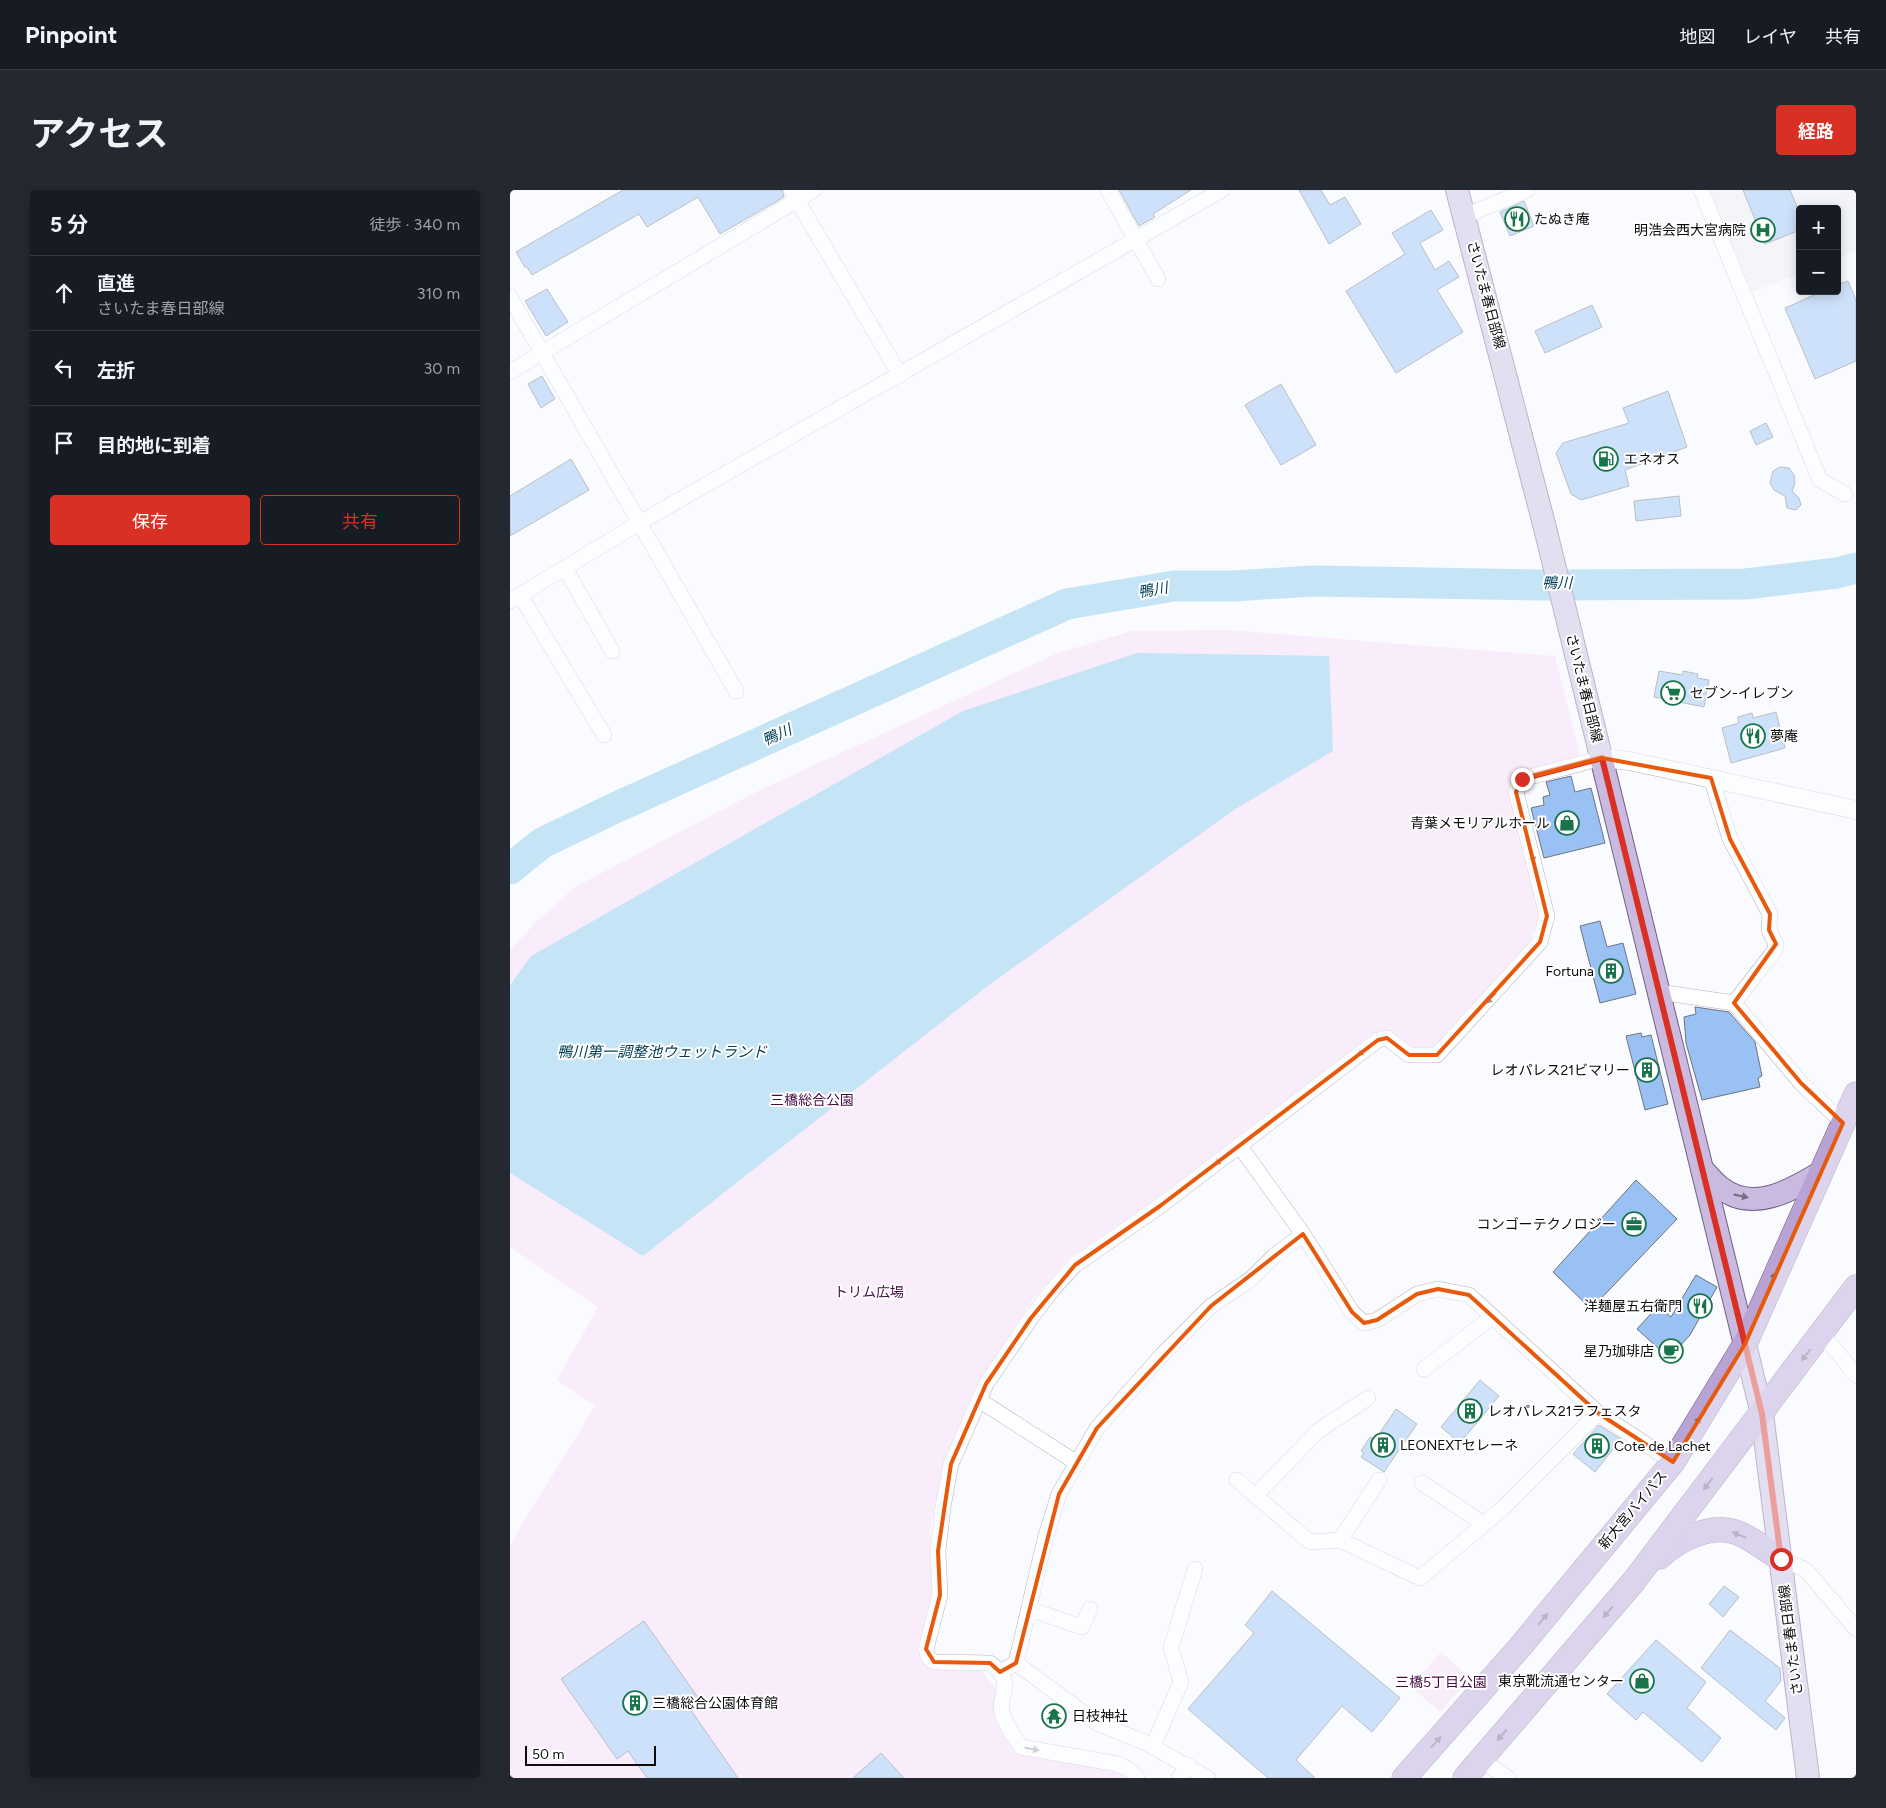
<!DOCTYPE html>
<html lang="ja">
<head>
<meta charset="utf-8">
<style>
	:root { --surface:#171b24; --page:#242831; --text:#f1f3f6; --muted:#9ea1a6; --line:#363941; --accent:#d93025 }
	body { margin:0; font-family:Figtree,"Noto Sans JP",sans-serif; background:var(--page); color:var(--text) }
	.controls { position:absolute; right:15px; top:15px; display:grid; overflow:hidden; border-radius:5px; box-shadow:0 2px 12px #0003 }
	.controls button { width:45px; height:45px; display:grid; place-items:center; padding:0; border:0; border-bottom:1px solid var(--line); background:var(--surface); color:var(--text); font:25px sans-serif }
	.scale { position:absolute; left:15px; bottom:12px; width:131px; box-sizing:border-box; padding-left:5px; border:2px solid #0c0c0f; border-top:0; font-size:14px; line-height:18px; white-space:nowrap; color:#0c0c0f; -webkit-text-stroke:4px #fff; paint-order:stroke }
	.stop { position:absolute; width:15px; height:15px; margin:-11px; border:4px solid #d93025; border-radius:50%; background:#fff }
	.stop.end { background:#d93025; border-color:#fff; box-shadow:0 1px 5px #0008 }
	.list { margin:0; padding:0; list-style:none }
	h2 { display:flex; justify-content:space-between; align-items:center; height:65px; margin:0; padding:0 20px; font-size:21px }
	h2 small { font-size:16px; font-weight:400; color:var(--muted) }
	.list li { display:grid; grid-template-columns:32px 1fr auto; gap:15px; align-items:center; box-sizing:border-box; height:75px; padding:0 20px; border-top:1px solid var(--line) }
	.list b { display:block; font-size:19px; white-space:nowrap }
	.list p { margin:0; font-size:16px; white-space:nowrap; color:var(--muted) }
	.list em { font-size:16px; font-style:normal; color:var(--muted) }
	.actions { display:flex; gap:10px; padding:15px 20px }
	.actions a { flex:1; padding:11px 0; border:1px solid var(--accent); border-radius:5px; text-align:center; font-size:18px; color:var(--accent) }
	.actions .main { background:var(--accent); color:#fff }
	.icon { flex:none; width:28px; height:28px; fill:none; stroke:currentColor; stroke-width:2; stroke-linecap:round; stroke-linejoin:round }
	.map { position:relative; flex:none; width:1346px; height:1588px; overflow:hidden; border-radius:5px }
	header { display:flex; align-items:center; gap:30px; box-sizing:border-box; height:70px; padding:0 25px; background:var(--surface); border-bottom:1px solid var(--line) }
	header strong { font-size:24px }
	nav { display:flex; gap:28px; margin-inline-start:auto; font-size:18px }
	.intro { display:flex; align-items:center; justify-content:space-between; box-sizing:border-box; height:120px; padding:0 30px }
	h1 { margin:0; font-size:35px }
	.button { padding:12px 22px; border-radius:5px; background:var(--accent); color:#fff; font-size:18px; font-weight:700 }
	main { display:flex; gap:30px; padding:0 30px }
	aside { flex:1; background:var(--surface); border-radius:5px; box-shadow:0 2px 12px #0003 }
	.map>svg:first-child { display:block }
	.built { fill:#ebedf7 }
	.green { fill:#f9dbf7 }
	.water { fill:#85c9eb }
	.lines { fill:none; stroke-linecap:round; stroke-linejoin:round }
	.river { stroke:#85c9eb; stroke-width:31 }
	.building { fill:#99c1f3; stroke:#6f747c }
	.minor-casing { stroke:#b2b3bd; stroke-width:16 }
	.tertiary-casing { stroke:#b2b3bd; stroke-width:19 }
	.primary-casing { stroke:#705f88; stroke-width:24 }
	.trunk-casing { stroke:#705f88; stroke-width:25 }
	.minor { stroke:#fff; stroke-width:15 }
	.tertiary { stroke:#fff; stroke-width:18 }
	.primary { stroke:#cabadf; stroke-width:22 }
	.trunk { stroke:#b8a3d4; stroke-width:24 }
	.oneway { fill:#9e9e9f }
	.oneway2 { fill:#746c81 }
	.oneway3 { fill:#6b5f7b }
	.route { stroke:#d93025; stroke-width:6 }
	.marked { fill:none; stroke:#e8590c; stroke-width:4; stroke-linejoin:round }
	.labels { text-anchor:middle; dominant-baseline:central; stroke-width:4; stroke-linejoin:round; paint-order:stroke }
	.poi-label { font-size:14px; fill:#0c0c0f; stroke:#fff; text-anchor:start }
	.street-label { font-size:14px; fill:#0c0c0f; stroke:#fff }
	.park-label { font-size:14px; fill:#460c46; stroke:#fff }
	.water-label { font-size:15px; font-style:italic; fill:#003e54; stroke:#fff }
</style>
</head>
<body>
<header>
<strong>Pinpoint</strong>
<nav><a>地図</a><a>レイヤ</a><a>共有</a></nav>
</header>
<div class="intro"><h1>アクセス</h1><a class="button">経路</a></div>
<main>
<aside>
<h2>5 分<small>徒歩 · 340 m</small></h2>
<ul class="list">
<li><svg class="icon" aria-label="ahead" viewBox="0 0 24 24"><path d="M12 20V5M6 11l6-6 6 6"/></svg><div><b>直進</b><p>さいたま春日部線</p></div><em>310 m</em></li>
<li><svg class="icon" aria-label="left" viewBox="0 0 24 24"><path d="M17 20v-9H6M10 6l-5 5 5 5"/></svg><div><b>左折</b></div><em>30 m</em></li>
<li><svg class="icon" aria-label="arrive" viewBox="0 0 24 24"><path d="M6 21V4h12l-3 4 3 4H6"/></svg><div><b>目的地に到着</b></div></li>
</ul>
<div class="actions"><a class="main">保存</a><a>共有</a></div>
</aside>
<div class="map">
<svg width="1346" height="1588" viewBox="0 0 1346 1588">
	<rect width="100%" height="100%" fill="#fafbff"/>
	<!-- built -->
	<polygon class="built" points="1200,0 1346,0 1346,61 1327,68 1327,19 1290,19 1290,83 1242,102"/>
	<!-- green -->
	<g class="green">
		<polygon points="717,440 1045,466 1071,568 1000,600 1029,725 1020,752 922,859 901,861 872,842 616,1031 560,1067 523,1109 463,1202 435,1270 420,1341 424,1404 422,1475 472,1481 486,1499 485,1530 503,1561 607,1582 616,1588 0,1588 0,1354 85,1216 47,1190 88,1117 0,1057 0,760 27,731 65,697 248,601 548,463 622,441"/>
		<polygon points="931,1462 960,1488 930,1522 901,1497"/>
	</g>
	<!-- water -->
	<polygon class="water" points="627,463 819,466 823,561 724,620 479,795 133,1066 0,983 0,795 21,766 453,521"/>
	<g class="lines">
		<!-- river -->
		<polyline class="river" points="0,679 32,653 107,617 557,414 664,396 723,396 803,391 1035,395 1236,394 1327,383 1346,378"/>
	</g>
	<!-- building -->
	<g class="building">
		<polygon points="113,0 272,0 274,7 210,44 188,7 137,37 129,24 22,85 17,77 15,77 6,62"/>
		<polygon points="609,0 681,0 643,24 645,27 629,36"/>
		<polygon points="789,0 811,0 820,15 835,7 851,34 819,54"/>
		<polygon points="1233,0 1280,0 1290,24 1290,40 1255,54"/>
		<polygon points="1014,11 1024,36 1000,46 990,22"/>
		<polygon points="921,20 933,40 910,53 925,80 939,71 949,87 927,100 953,142 886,183 836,101 895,64 882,43"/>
		<polygon points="1338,91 1346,110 1346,171 1305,189 1275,118 1313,101 1327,101 1327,95"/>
		<polygon points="37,99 58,132 36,146 15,111"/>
		<polygon points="1082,115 1092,137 1035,163 1025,141"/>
		<polygon points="32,186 45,209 31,218 18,194"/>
		<polygon points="771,194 806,255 771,275 735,215"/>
		<polygon points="1158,201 1177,257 1115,280 1119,296 1071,310 1061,304 1046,263 1053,253 1119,233 1113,218"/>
		<polygon points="1256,233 1263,247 1246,255 1240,241"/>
		<polygon points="61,269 79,300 0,346 0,306"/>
		<polygon points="1270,277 1279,278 1284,285 1285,293 1282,301 1289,308 1291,315 1286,320 1277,318 1275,306 1264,300 1260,293 1263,281"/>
		<polygon points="1169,306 1171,326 1126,331 1124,311"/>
		<polygon points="1149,481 1173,485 1173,481 1188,484 1187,488 1199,490 1194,517 1144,507"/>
		<polygon points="1266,522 1275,558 1221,573 1212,538 1229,533 1228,527 1242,523 1243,528"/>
		<polygon points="1061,586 1065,602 1081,598 1095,653 1034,668 1021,618 1034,615 1033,607 1040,605 1036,592"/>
		<polygon points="1090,731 1097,757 1113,753 1126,804 1090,813 1070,736"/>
		<polygon points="1185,817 1219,822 1245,852 1252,886 1248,888 1250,897 1192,910 1176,853 1174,827 1186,824"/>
		<polygon points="1131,843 1132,847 1141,845 1158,914 1135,920 1116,846"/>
		<polygon points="1126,990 1167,1029 1081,1119 1043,1082"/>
		<polygon points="1186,1085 1207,1097 1180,1145 1159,1168 1127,1139 1148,1116 1161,1127"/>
		<polygon points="970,1190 989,1206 950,1253 931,1237"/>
		<polygon points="886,1219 907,1234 874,1282 851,1267 854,1263 851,1261 860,1247 865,1250"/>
		<polygon points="1089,1235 1111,1249 1085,1282 1063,1264"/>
		<polygon points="1214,1396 1229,1407 1213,1427 1199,1414"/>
		<polygon points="762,1401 890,1508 862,1542 832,1516 786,1570 805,1588 758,1588 678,1519 744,1443 735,1435"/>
		<polygon points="134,1431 189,1509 178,1516 228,1588 137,1588 118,1561 107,1569 51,1489"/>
		<polygon points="1220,1440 1270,1478 1271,1491 1255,1511 1275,1528 1266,1540 1191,1478"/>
		<polygon points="1146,1450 1196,1492 1177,1518 1211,1548 1192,1572 1133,1522 1126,1530 1097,1504"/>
		<polygon points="371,1563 394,1588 343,1588"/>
	</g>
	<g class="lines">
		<!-- minor casing -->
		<g class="minor-casing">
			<g id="minor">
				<polyline points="281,0 390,185"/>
				<polyline points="598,0 648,89"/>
				<polyline points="1191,0 1310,290 1335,304"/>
				<polyline points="955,26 1017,0"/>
				<polyline points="0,107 226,501"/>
				<polyline points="0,182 304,0"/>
				<polyline points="55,378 102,461"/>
				<polyline points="10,405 94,545"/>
				<polyline points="0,411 129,333 712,0"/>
				<polyline points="1201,588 1220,649 1260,724 1259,740 1266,754 1265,760 1224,813"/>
				<polyline points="1149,802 1224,813 1291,893 1333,933"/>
				<polyline points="729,955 793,1044 842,1122 854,1133 867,1130 907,1104 928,1099 959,1105 1088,1223 1163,1272"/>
				<polyline points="1312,1144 1346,1185"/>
				<polyline points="914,1179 982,1127"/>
				<polyline points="469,1210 567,1273"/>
				<polyline points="727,1290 800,1352 830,1350 910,1388 993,1318 1088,1223"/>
				<polyline points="912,1293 974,1334"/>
				<polyline points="745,1306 808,1241 858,1208"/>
				<polyline points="830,1350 869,1290"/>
				<polyline points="1271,1369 1296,1380 1346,1439"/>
				<polyline points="519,1419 572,1437 580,1419"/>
				<polyline points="506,1473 587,1533 634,1552 698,1588"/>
				<polyline points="490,1482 506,1473 535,1349 549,1304 587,1238 652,1165 701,1116 741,1089 764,1066 793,1044"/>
				<polyline points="643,1556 671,1492 661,1458 685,1379"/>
				<polyline points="971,1570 998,1588"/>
				<path d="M627 1588 620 1580 608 1574 511 1557C505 1547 496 1536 493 1526 485 1505 509 1494 480 1473L424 1472 418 1467 416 1459 430 1405 428 1361 433 1317 441 1274 476 1194 521 1128 543 1099 565 1075 650 1016 868 850 877 848 899 865H927L1030 752 1037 726 1006 602 1012 589 1092 568"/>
				<polyline points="669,1588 678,1575"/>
			</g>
		</g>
		<!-- tertiary casing -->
		<g class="tertiary-casing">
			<polyline id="tertiary" points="1092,568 1119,571 1346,620"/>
		</g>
		<!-- primary casing -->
		<g class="primary-casing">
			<g id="primary">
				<polyline points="947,0 1035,338 1252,1224 1298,1588"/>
				<path d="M1192 979C1198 985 1204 993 1211 998 1243 1023 1282 1000 1310 983"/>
			</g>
		</g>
		<!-- trunk casing -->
		<g class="trunk-casing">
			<g id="trunk">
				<path d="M1150 1367C1168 1349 1202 1333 1228 1343 1243 1349 1257 1361 1271 1369"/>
				<polyline points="894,1588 1010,1457 1163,1272 1235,1154 1346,904"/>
				<polyline points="955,1588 1124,1391 1346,1097"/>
			</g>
		</g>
		<!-- minor -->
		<use href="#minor" class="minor"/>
		<!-- tertiary -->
		<use href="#tertiary" class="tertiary"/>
		<!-- primary -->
		<use href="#primary" class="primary"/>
		<!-- trunk -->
		<use href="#trunk" class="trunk"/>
	</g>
	<!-- one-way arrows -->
	<defs><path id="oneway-solid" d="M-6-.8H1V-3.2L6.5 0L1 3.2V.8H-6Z" transform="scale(1.25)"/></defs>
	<g class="oneway">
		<use href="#oneway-solid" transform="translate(1022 666) rotate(76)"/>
		<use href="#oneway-solid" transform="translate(981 808) rotate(133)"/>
		<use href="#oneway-solid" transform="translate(853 861) rotate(143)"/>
		<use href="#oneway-solid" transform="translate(710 970) rotate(142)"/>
		<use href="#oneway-solid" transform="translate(522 1559) rotate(11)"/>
	</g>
	<use class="oneway2" href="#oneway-solid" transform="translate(1231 1006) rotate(12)"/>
	<g class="oneway3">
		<use href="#oneway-solid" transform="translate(1263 1089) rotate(-66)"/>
		<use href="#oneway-solid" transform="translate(1296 1165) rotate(127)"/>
		<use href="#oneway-solid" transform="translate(1187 1233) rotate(-59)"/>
		<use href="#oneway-solid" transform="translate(1198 1294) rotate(127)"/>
		<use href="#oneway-solid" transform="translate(1229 1345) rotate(-157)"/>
		<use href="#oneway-solid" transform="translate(1098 1422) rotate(131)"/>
		<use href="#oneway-solid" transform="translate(1033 1429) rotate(-50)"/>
		<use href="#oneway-solid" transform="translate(992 1545) rotate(131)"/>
		<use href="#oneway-solid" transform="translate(926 1552) rotate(-48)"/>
	</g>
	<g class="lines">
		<!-- route -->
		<polyline class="route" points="1012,589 1092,568 1252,1224 1271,1369"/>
	</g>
	<!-- marked area -->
	<path d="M0 0H1346V1588H0ZM1092 568 1201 588 1220 649 1260 724 1259 740 1266 754 1224 813 1291 893 1333 933 1235 1154 1163 1272 1088 1223 959 1105 928 1099 907 1104 867 1130 854 1133 842 1122 793 1044 701 1116 587 1238 549 1304 506 1473 490 1482 480 1473 424 1472 416 1459 430 1405 428 1361 441 1274 476 1194 521 1128 565 1075 650 1016 868 850 877 848 899 865H927L1030 752 1037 726 1006 602 1012 589Z" fill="#fafbff" fill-opacity=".55" fill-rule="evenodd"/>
	<path class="marked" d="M1092 568 1201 588 1220 649 1260 724 1259 740 1266 754 1224 813 1291 893 1333 933 1235 1154 1163 1272 1088 1223 959 1105 928 1099 907 1104 867 1130 854 1133 842 1122 793 1044 701 1116 587 1238 549 1304 506 1473 490 1482 480 1473 424 1472 416 1459 430 1405 428 1361 441 1274 476 1194 521 1128 565 1075 650 1016 868 850 877 848 899 865H927L1030 752 1037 726 1006 602 1012 589Z"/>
	<!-- icons -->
	<defs>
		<g id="restaurant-ring" transform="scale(1.25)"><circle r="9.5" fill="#fff" stroke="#18744a" stroke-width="1.5"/><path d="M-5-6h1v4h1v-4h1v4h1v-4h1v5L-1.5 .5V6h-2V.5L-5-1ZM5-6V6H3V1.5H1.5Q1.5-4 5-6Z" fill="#18744a"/></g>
		<g id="hospital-ring" transform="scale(1.25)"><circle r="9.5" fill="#fff" stroke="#18744a" stroke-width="1.5"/><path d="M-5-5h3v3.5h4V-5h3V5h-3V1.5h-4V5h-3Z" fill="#18744a"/></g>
		<g id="fuel-ring" transform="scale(1.25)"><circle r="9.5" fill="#fff" stroke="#18744a" stroke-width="1.5"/><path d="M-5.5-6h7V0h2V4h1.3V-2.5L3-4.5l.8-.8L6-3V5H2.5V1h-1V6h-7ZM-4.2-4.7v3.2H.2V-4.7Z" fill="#18744a"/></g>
		<g id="supermarket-ring" transform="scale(1.25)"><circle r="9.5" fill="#fff" stroke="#18744a" stroke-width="1.5"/><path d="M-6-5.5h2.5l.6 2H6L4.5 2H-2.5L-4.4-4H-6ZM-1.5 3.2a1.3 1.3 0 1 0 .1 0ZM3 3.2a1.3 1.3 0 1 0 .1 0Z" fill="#18744a"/></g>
		<g id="shop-ring" transform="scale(1.25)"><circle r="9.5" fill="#fff" stroke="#18744a" stroke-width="1.5"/><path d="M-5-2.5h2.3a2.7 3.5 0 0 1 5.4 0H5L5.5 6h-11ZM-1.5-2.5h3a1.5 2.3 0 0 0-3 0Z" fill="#18744a"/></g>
		<g id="building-ring" transform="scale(1.25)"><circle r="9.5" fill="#fff" stroke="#18744a" stroke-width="1.5"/><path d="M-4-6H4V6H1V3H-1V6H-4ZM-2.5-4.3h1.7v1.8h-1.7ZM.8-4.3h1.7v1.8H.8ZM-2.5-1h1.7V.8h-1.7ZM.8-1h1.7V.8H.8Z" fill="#18744a"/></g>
		<g id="office-ring" transform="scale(1.25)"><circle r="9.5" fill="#fff" stroke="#18744a" stroke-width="1.5"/><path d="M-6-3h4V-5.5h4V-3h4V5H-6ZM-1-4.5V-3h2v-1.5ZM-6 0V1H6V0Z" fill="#18744a"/></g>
		<g id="cafe-ring" transform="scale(1.25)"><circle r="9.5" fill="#fff" stroke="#18744a" stroke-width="1.5"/><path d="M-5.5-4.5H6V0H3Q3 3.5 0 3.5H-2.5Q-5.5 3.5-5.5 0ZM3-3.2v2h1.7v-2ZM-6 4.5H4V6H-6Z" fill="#18744a"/></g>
		<g id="temple-ring" transform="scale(1.25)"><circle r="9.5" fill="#fff" stroke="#18744a" stroke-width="1.5"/><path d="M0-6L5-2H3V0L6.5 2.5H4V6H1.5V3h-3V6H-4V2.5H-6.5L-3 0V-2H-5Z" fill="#18744a"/></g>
	</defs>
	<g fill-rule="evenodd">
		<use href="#restaurant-ring" x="1007" y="29"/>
		<use href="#hospital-ring" x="1253" y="40"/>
		<use href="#fuel-ring" x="1096" y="269"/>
		<use href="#supermarket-ring" x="1163" y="503"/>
		<use href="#restaurant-ring" x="1243" y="546"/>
		<use href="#shop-ring" x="1057" y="633"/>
		<use href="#building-ring" x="1101" y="781"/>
		<use href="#building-ring" x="1137" y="880"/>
		<use href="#office-ring" x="1124" y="1034"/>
		<use href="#restaurant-ring" x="1190" y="1116"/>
		<use href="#cafe-ring" x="1161" y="1161"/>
		<use href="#building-ring" x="960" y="1221"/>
		<use href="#building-ring" x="873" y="1255"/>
		<use href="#building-ring" x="1087" y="1256"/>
		<use href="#shop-ring" x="1132" y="1491"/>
		<use href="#building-ring" x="125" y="1513"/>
		<use href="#temple-ring" x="544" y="1526"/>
	</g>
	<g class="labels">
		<!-- poi labels -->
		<g class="poi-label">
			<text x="1024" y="29">たぬき庵</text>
			<text x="1236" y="40" text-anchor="end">明浩会西大宮病院</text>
			<text x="1114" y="269">エネオス</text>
			<text x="1180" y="503">セブン-イレブン</text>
			<text x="1260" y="546">夢庵</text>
			<text x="1040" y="633" text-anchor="end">青葉メモリアルホール</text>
			<text x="1084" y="781" text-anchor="end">Fortuna</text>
			<text x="1120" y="880" text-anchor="end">レオパレス21ビマリー</text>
			<text x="1106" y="1034" text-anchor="end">コンゴーテクノロジー</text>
			<text x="1172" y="1116" text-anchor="end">洋麺屋五右衛門</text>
			<text x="1144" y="1161" text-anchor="end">星乃珈琲店</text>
			<text x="978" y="1221">レオパレス21ラフェスタ</text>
			<text x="890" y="1255">LEONEXTセレーネ</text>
			<text x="1104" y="1256">Cote de Lachet</text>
			<text x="1114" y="1491" text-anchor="end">東京靴流通センター</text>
			<text x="142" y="1513">三橋総合公園体育館</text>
			<text x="562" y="1526">日枝神社</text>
		</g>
		<!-- street labels -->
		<g class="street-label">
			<text transform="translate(976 105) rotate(75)">さいたま春日部線</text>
			<text transform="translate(1074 498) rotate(76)">さいたま春日部線</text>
			<text transform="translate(1123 1320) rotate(-50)">新大宮バイパス</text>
			<text transform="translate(1281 1450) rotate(-97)">さいたま春日部線</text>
		</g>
		<!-- park labels -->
		<g class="park-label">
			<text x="302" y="910">三橋総合公園</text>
			<text x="359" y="1102">トリム広場</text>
			<text x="931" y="1492">三橋5丁目公園</text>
		</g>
		<!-- water labels -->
		<g class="water-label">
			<text x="1047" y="393">鴨川</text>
			<text transform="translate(643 400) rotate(-10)">鴨川</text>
			<text transform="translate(267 545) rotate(-24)">鴨川</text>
			<text x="152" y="862">鴨川第一調整池ウェットランド</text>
		</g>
	</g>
</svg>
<div class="controls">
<button>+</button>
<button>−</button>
</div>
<div class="scale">50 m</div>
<div class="stop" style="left:1271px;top:1369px"></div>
<div class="stop end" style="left:1012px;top:589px"></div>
</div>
</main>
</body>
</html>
